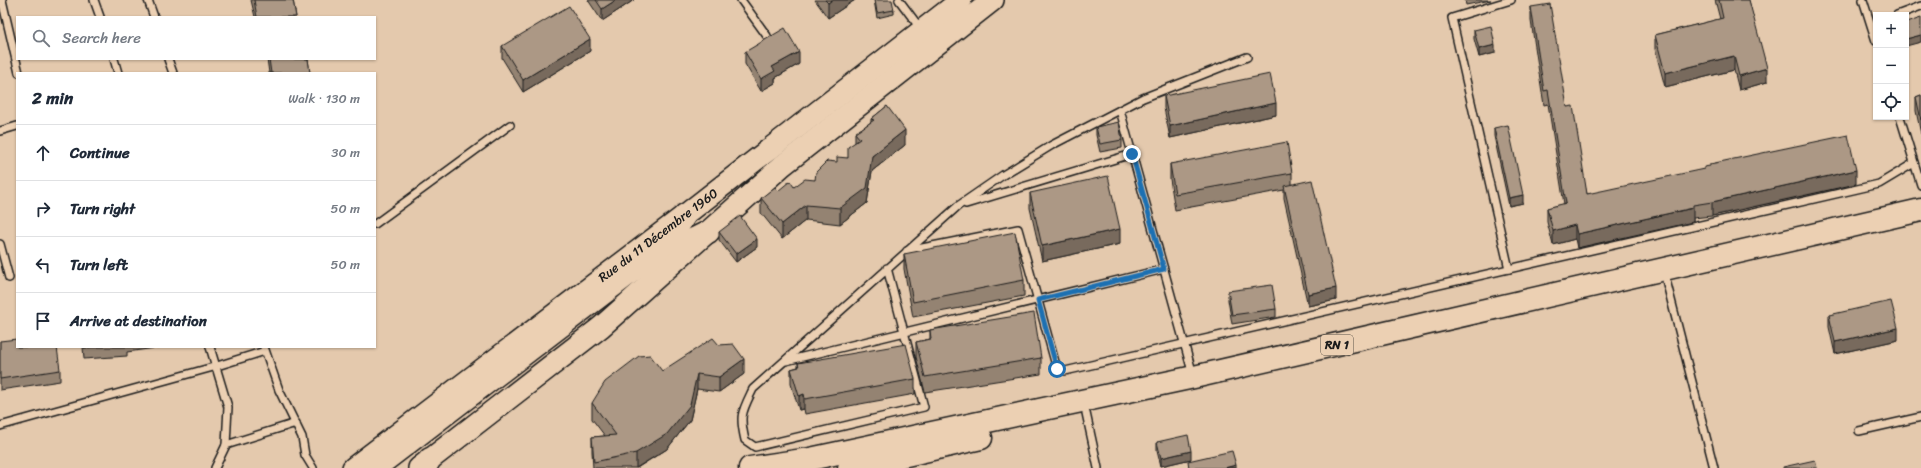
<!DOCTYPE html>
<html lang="en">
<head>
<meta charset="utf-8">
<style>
	:root { --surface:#fff; --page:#f2f2f3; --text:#1f2937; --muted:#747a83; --line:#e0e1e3 }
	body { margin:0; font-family:Sriracha,sans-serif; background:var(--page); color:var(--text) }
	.controls { position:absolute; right:12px; top:12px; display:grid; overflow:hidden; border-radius:0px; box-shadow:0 1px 3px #0004 }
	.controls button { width:36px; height:36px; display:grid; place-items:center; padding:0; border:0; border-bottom:1px solid var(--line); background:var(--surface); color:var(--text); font:20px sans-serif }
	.stop { position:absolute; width:12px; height:12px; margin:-9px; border:3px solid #1f6fb2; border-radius:50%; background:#fff }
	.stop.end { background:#1f6fb2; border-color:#fff; box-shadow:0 1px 4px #0008 }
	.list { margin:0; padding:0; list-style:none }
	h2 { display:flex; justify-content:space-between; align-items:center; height:52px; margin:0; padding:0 16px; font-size:17px }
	h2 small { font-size:13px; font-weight:400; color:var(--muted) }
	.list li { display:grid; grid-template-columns:26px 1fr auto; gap:12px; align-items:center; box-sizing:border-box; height:56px; padding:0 16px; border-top:1px solid var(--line) }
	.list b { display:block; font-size:15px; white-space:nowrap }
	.list em { font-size:13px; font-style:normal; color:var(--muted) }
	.icon { flex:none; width:22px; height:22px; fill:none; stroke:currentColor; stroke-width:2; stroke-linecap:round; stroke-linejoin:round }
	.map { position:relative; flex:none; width:1921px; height:468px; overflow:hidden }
	.search { position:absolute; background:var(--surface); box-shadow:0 1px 3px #0004; left:16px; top:16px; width:360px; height:44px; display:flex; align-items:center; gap:10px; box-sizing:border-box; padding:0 14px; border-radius:0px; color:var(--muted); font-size:15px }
	.panel { position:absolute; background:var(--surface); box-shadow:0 1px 3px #0004; left:16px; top:72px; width:360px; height:276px; border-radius:0px }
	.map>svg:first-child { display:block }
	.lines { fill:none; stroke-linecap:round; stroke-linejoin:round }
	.service-casing { stroke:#1c1c1c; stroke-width:10 }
	.secondary-casing { stroke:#1c1c1c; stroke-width:24 }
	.primary-casing { stroke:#1c1c1c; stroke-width:25 }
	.service { stroke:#ecd0b3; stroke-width:7 }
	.secondary { stroke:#ecd0b3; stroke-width:21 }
	.primary { stroke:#ecd0b3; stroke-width:22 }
	.wall { fill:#948372; stroke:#1c1c1c }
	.shaded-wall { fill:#786a5d; stroke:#1c1c1c }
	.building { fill:#ac9885; stroke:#1c1c1c }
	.route { stroke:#1f6fb2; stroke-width:5 }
	.labels { text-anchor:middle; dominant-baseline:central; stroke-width:4; stroke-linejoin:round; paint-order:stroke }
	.shield { fill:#ecd0b3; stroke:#5a5249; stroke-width:1 }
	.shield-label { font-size:12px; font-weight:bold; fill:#1c1c1c }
	.street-label { font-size:13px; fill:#1c1c1c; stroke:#ecd0b3 }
</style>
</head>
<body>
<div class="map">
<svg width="1921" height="468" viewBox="0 0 1921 468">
	<rect width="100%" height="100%" fill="#e4c9ad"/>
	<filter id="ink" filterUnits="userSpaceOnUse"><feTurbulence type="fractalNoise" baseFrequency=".025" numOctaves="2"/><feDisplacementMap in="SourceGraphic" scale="8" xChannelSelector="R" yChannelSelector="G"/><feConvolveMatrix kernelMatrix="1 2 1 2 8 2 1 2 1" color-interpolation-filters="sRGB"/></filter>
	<g filter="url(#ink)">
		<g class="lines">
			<!-- service casing -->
			<g class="service-casing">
				<g id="service">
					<polyline points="2,0 19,73"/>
					<polyline points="94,0 100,17"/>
					<polyline points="148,0 154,17"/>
					<polyline points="741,0 767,36"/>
					<polyline points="899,0 920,28"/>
					<polyline points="1863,0 1876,41"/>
					<polyline points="1897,15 1921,6"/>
					<polyline points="114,59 118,73"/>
					<polyline points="168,59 173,73"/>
					<polyline points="1120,110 1193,375"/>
					<polyline points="1900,117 1921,185"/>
					<polyline points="0,131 17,126"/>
					<polyline points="966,204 1132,154"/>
					<polyline points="375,224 510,125"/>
					<polyline points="0,244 9,278"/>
					<polyline points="907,251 1018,229 1057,369 1065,371 1879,184 1914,163"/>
					<path d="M887 268 924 407 755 447 745 440C739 415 742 412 753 389L958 206 1003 175 1052 145 1143 98 1247 57"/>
					<polyline points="1509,269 1452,18 1511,0"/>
					<polyline points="1666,280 1714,468"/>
					<polyline points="210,347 228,407 226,445 215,468"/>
					<polyline points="264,347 279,390 302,437 305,455 313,468"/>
					<polyline points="786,361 1164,269"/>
					<polyline points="1086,413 1098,468"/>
					<polyline points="0,426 217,366 265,351"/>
					<polyline points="1859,431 1921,417"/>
					<polyline points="226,445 296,423"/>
				</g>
			</g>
			<!-- secondary casing -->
			<g class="secondary-casing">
				<g id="secondary">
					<polyline points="353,468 685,215 961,0"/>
					<polyline points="419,468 601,327 783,165 993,0"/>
				</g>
			</g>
			<!-- primary casing -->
			<g class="primary-casing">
				<g id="primary">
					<polyline points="662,258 682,245 708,232"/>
					<polyline points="375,468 656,253 675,231 685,215"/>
					<polyline points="425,468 430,459"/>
					<polyline points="750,468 810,459 1194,377 1921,210"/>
					<polyline points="849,468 981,438"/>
				</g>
			</g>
			<!-- service -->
			<use href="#service" class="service"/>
			<!-- secondary -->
			<use href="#secondary" class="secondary"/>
			<!-- primary -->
			<use href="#primary" class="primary"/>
		</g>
		<!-- wall -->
		<g class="wall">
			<polygon points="251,0 293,0 296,17 255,17"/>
			<polygon points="588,0 634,0 602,21"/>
			<polygon points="815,0 855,0 828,18"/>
			<polygon points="874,0 894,10 894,14 877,18"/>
			<polygon points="1465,0 1491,0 1466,5"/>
			<polygon points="1715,0 1749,0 1767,82 1739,90 1734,70 1665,87 1655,49 1655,35 1720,19"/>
			<polygon points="1531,7 1567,107 1587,194 1856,184 1712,216 1693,218 1693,222 1577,248 1575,239 1553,245 1547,222 1547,208 1564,204 1548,104 1544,105 1531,21"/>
			<polygon points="1474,30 1495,53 1479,57 1474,39"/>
			<polygon points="502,46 590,51 523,92 502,58"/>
			<polygon points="745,52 799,64 775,78 775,83 761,91 745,64"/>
			<polygon points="267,59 308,59 310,73 269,73"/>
			<polygon points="1921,95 1921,134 1916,111 1916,97"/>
			<polygon points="1164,96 1276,115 1170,138 1164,108"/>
			<polygon points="887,106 905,145 872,171 867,203 840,224 806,220 782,239 761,213 761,198 778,191 794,187 815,180 837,162 848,158 855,142 855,133 871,122 871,119"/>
			<polygon points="1096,127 1122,140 1122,148 1100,152 1096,135"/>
			<polygon points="1494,128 1523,203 1509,206 1494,136"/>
			<polygon points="1170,164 1292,173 1292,185 1336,300 1308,306 1284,198 1284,190 1175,210 1170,179"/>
			<polygon points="1030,193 1120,244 1042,261 1030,208"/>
			<polygon points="719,232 757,247 736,262 719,240"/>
			<polygon points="904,254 1024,280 1024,296 913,317 904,269"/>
			<polygon points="1228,291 1276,309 1276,317 1232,324 1228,300"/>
			<polygon points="1829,315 1898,340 1835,354 1829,327"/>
			<polygon points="930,330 1041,358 1041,374 925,392 916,357 916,342 930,339"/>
			<polygon points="0,341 60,370 60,381 0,390"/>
			<polygon points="719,345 744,374 719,392 697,389 690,420 667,449 637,468 593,468 592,452 592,437 605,436 592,419 592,403"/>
			<polygon points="83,347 162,347 127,352 127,356 84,359"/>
			<polygon points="798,363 915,379 915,394 805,414 804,409 799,410 791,384 791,369 798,367"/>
			<polygon points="1157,442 1191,459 1161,466 1157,450"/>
		</g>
		<!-- shaded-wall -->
		<g class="shaded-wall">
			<polygon points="616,0 634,0 602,21 602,9"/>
			<polygon points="832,0 855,0 828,18 828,3"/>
			<polygon points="1921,35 1921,42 1906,46 1906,39"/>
			<polygon points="590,39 590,51 523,92 523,80"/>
			<polygon points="1495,45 1495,53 1479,57 1479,49"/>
			<polygon points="799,52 799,64 775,78 775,83 761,91 761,79 772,67"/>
			<polygon points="1734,56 1734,70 1665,87 1665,73"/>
			<polygon points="1767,68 1767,82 1739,90 1739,76"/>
			<polygon points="1276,103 1276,115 1170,138 1170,126"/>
			<polygon points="905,130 905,145 872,171 867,203 840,224 840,208 872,156"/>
			<polygon points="1856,170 1856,184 1712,216 1712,202"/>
			<polygon points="1523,195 1523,203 1509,206 1509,198"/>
			<polygon points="806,205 806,220 782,239 782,224"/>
			<polygon points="1693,208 1693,222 1577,248 1577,234"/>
			<polygon points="1575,225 1575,239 1553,245 1553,231"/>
			<polygon points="1120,229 1120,244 1042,261 1042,246"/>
			<polygon points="757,239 757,247 736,262 736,254"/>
			<polygon points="1336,288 1336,300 1308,306 1308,294"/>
			<polygon points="1898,328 1898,340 1835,354 1835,342"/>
			<polygon points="744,359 744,374 719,392 719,377"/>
			<polygon points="697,374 697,389 690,420 667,449 636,468 636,453"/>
			<polygon points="804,394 804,409 799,410 799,396"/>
			<polygon points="1191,451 1191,459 1161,466 1161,458"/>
			<polygon points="1236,465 1236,468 1224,468"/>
		</g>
		<!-- building -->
		<g class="building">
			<polygon points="254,0 293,0 296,17 257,17"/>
			<polygon points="596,0 616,0 602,9"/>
			<polygon points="825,0 832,0 828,3"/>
			<polygon points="875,0 892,0 894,10 877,13"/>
			<polygon points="1719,0 1749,0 1767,68 1739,76 1734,56 1665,73 1655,35 1723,18"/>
			<polygon points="1550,4 1567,107 1573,106 1587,194 1704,169 1704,167 1710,166 1710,164 1848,135 1856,170 1712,202 1693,205 1693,208 1577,234 1575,225 1553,231 1547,208 1566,203 1548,90 1544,91 1531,7"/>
			<polygon points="569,6 590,39 523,80 502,46"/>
			<polygon points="1921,18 1921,35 1906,39 1906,23"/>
			<polygon points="1491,26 1495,45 1479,49 1474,30"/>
			<polygon points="785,28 799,52 772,67 775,71 761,79 745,52"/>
			<polygon points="269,59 308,59 310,73 271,73"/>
			<polygon points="1270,74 1276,103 1170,126 1164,96"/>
			<polygon points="1921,95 1921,120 1916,97"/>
			<polygon points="887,106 905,130 872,156 867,188 840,208 806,205 782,224 761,198 775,187 778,191 790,181 794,187 805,179 815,180 816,172 827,161 837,162 837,157 848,158 848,147 860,139 855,133 874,120 871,119"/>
			<polygon points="1119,122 1122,140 1100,144 1096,127"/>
			<polygon points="1508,125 1523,195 1509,198 1494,128"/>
			<polygon points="1287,142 1292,173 1175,194 1170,164"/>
			<polygon points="1108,176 1120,229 1042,246 1030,193"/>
			<polygon points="1312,180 1336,288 1308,294 1284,186"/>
			<polygon points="740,216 757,239 736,254 719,232"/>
			<polygon points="1015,232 1024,280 913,302 904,254"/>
			<polygon points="1272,285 1276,309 1232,315 1228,291"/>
			<polygon points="1891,301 1898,328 1835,342 1829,315"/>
			<polygon points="1034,313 1041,358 925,377 916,342 931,339 930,330"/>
			<polygon points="713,338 719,345 733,344 744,359 719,377 697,374 690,405 667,434 636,453 594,462 592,437 616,435 592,403 605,382 639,356 650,355 662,371"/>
			<polygon points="17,339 17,347 57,347 60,370 0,379 0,341"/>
			<polygon points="906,344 915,379 805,399 804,394 799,396 791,369 799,367 798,363"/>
			<polygon points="84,347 98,347 84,348"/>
			<polygon points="1188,435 1191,451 1161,458 1157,442"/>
			<polygon points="1232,451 1236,465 1224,468 1189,468 1188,461"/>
			<polygon points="1815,460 1817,468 1783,468 1783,467"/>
		</g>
	</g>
	<g class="lines" filter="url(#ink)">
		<!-- route -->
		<polyline class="route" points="1057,369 1038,300 1164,269 1132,154"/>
	</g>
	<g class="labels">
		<!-- shield labels -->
		<rect class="shield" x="1321" y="335" width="32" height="20" rx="3"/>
		<g class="shield-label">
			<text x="1337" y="345">RN 1</text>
		</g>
		<!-- street labels -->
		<g class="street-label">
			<text transform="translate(658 235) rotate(-37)">Rue du 11 Décembre 1960</text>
		</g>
	</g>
</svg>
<div class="controls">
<button>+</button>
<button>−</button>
<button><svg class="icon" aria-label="locate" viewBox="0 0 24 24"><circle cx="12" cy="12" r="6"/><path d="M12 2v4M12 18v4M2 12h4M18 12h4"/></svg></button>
</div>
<div class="stop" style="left:1057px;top:369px"></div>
<div class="stop end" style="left:1132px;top:154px"></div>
<div class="search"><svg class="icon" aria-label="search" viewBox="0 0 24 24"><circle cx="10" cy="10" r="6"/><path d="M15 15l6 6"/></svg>Search here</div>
<section class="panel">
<h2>2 min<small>Walk · 130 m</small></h2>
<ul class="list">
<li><svg class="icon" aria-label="ahead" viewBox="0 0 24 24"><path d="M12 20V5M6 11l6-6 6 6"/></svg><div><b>Continue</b></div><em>30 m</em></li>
<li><svg class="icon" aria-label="right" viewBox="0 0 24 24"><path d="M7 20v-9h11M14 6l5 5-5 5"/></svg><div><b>Turn right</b></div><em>50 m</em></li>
<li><svg class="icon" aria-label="left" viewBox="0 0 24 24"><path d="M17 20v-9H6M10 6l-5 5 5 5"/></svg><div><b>Turn left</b></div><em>50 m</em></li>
<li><svg class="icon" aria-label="arrive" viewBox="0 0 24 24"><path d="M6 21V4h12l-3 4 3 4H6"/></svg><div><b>Arrive at destination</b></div></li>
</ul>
</section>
</div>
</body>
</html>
